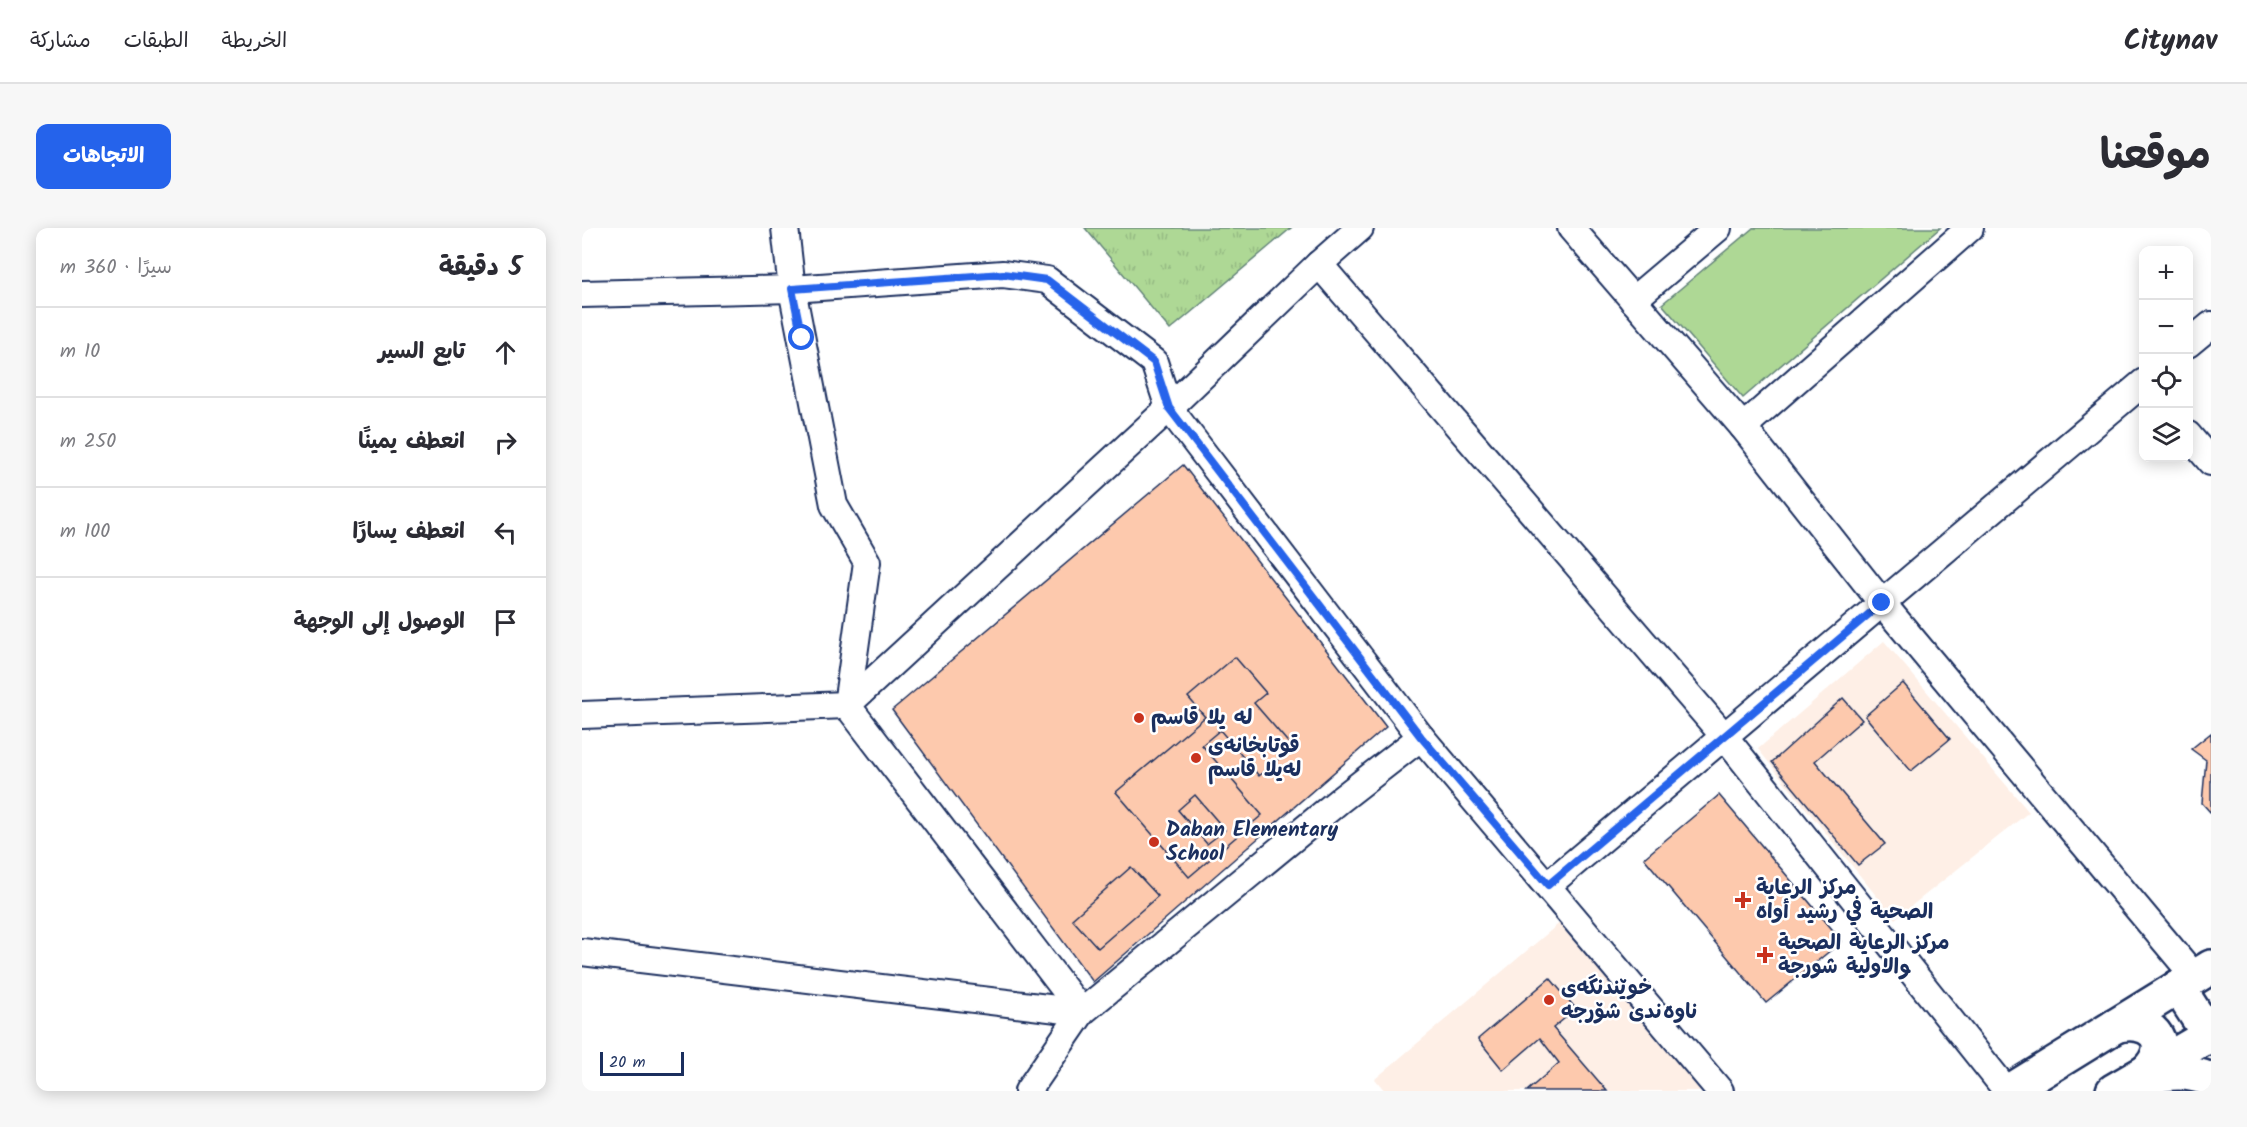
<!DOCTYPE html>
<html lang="ar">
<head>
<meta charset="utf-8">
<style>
	:root { --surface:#fff; --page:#f7f7f7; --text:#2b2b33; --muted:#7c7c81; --line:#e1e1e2; --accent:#2563eb }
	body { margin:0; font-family:Kalam,"Playpen Sans Arabic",sans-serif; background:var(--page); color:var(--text); direction:rtl }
	.controls { position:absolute; right:18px; top:18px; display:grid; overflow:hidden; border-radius:12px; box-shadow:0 3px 15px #0003 }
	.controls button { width:54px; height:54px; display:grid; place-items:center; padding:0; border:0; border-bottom:2px solid var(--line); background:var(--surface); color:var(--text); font:30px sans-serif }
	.scale { position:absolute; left:18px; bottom:15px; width:84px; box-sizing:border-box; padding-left:6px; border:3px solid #1b2f5e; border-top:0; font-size:16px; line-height:21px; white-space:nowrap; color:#1b2f5e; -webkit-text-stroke:4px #fff; paint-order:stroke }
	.stop { position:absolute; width:18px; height:18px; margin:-14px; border:4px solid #2563eb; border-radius:50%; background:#fff }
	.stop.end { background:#2563eb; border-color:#fff; box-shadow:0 2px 6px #0008 }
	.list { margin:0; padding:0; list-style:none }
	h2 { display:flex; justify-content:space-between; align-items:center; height:78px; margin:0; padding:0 24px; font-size:26px }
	h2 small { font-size:20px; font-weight:400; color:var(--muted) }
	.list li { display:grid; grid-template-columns:39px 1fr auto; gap:18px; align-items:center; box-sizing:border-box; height:90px; padding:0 24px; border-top:2px solid var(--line) }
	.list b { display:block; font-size:22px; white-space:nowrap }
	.list em { font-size:20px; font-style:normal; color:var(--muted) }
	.icon { flex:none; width:33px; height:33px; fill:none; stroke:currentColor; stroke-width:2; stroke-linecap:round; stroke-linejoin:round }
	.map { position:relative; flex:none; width:1629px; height:863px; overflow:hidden; direction:ltr; border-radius:12px }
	header { display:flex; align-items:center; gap:36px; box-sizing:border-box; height:84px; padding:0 30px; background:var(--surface); border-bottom:2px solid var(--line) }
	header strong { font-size:28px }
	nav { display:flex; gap:33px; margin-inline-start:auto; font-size:21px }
	.intro { display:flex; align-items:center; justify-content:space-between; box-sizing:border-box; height:144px; padding:0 36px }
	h1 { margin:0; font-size:42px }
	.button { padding:15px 27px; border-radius:12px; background:var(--accent); color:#fff; font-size:21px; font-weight:700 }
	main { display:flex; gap:36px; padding:0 36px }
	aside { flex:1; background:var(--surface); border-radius:12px; box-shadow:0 3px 15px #0003 }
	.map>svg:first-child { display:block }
	.built { fill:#feefe6 }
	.grass { fill:url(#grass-tufts); stroke:#64847a; stroke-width:1.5 }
	.green { fill:#aed895; stroke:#64847a; stroke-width:1.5 }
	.building { fill:#fdc9ad; stroke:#1b2f5e; stroke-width:1.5; fill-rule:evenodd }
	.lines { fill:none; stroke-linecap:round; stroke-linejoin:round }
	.minor-casing { stroke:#1b2f5e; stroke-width:30 }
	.tertiary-casing { stroke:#1b2f5e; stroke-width:38 }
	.secondary-casing { stroke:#1b2f5e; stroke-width:38 }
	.minor { stroke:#fff; stroke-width:26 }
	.tertiary { stroke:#fff; stroke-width:33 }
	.secondary { stroke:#fff; stroke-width:33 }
	.route { stroke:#2563eb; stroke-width:8 }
	.poi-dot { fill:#c8321e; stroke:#fff; stroke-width:2 }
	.labels { text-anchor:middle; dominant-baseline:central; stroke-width:5; stroke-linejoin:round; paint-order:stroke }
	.poi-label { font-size:21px; font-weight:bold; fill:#1b2f5e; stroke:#fff; text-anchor:start }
</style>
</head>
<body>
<header>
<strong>Citynav</strong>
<nav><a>الخريطة</a><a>الطبقات</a><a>مشاركة</a></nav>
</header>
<div class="intro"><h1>موقعنا</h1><a class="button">الاتجاهات</a></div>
<main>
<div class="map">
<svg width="1629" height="863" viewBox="0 0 1629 863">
	<defs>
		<pattern id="grass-tufts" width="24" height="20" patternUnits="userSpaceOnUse" patternTransform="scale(1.5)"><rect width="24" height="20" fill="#aed895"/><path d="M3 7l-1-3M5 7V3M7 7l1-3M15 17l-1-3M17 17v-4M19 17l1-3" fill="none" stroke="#95ba83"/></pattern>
	</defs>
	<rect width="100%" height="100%" fill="#fff"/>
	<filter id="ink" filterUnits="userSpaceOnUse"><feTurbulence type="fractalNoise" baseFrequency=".0167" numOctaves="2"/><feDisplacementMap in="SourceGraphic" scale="12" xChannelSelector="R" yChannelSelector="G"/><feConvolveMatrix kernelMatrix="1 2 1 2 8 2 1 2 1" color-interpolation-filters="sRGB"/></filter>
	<g filter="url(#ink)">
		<!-- built -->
		<g class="built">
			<polygon points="1302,413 1447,584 1313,691 1176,521"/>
			<polygon points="980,693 1123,863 803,863 793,851"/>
		</g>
		<!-- grass -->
		<polygon class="grass" points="503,0 709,0 588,102"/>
		<!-- green -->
		<polygon class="green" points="1171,0 1358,0 1161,170 1080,76"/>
		<!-- building -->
		<g class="building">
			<polygon points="601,237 804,499 511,754 310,482"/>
			<path d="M653 429 684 465 672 475 710 519 677 548 638 502 620 517 680 587 607 649 534 564 623 489 606 469ZM613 567 643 602 625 616 596 582Z"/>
			<polygon points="1321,455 1368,511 1329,543 1283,488"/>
			<polygon points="1261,470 1280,492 1233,533 1303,616 1276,637 1190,534"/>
			<polygon points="1629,505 1629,585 1620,575 1624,532 1609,521"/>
			<polygon points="1137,567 1260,713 1184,775 1062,630"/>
			<polygon points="549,639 576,668 516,720 490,691"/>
			<polygon points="968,750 994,781 971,800 1025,863 945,863 977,835 958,810 921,842 896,811"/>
		</g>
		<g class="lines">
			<!-- minor casing -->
			<g class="minor-casing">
				<g id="minor">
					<polyline points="203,0 210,61 252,277 285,334 265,477 500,784 446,863"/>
					<polyline points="989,0 1161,199 1300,375 1613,749"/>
					<polyline points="737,36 1142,508 1425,863"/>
					<polyline points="0,66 210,61 421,46 465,52 572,134 587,180 839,509 1138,863"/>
					<polyline points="1051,72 1136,0"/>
					<polyline points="1606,116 1629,97"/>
					<polyline points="1161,199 1388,0"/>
					<polyline points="1606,207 1629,234"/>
					<polyline points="0,487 265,477 587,180 737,36 778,0"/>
					<polyline points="966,657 1562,154"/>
					<polyline points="0,724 500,784 758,572 839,509"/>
				</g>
			</g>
			<!-- tertiary casing -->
			<g class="tertiary-casing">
				<polyline id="tertiary" points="1596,759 1629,810"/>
			</g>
			<!-- secondary casing -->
			<g class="secondary-casing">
				<g id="secondary">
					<path d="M1533 798C1567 788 1593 813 1566 842"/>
					<path d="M1563 851C1586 843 1607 842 1629 852"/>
					<polyline points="1428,863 1629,739"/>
					<polyline points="1531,863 1629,806"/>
				</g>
			</g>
			<!-- minor -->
			<use href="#minor" class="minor"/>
			<!-- tertiary -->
			<use href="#tertiary" class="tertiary"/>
			<!-- secondary -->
			<use href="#secondary" class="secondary"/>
		</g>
	</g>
	<g class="lines" filter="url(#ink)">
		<!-- route -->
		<polyline class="route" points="220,110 210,61 421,46 465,52 572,134 587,180 839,509 966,657 1300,375"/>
	</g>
	<!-- markers -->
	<g class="poi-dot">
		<circle cx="557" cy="490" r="6"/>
		<circle cx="614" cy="530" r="6"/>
		<circle cx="572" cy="614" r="6"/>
		<path d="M1158 663h6v6h6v6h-6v6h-6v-6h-6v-6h6z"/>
		<path d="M1180 718h6v6h6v6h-6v6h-6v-6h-6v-6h6z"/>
		<circle cx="967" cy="772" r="6"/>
	</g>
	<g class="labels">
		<!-- poi labels -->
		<g class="poi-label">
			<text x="569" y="490">له يلا قاسم</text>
			<text x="626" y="518">قوتابخانەی<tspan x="626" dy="24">لەیلا قاسم</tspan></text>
			<text x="584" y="602">Daban Elementary<tspan x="584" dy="24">School</tspan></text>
			<text x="1174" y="660">مركز الرعاية<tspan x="1174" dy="24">الصحية في رشيد أواه</tspan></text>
			<text x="1196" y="715">مركز الرعاية الصحية<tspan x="1196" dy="24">والاولية شورجة</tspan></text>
			<text x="979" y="760">خوێندنگەی<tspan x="979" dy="24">ناوەندی شۆرجە</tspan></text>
		</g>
	</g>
</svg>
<div class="controls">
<button>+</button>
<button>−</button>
<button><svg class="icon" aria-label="locate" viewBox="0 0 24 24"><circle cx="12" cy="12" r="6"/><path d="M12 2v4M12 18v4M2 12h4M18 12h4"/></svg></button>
<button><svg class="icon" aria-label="layers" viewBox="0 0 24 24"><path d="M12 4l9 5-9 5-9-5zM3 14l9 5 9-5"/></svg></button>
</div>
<div class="scale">20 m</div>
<div class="stop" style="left:220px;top:110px"></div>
<div class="stop end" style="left:1300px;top:375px"></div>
</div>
<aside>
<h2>5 دقيقة<small>سيرًا · 360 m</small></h2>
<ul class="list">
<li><svg class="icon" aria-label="ahead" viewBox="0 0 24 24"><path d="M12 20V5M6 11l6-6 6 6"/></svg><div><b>تابع السير</b></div><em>10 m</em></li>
<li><svg class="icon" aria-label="right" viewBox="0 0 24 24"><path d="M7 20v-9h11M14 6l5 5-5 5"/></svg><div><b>انعطف يمينًا</b></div><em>250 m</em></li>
<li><svg class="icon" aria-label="left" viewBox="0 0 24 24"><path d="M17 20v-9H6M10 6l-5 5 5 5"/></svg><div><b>انعطف يسارًا</b></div><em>100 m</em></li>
<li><svg class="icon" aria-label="arrive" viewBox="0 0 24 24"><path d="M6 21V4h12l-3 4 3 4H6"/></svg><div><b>الوصول إلى الوجهة</b></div></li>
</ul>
</aside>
</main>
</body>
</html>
